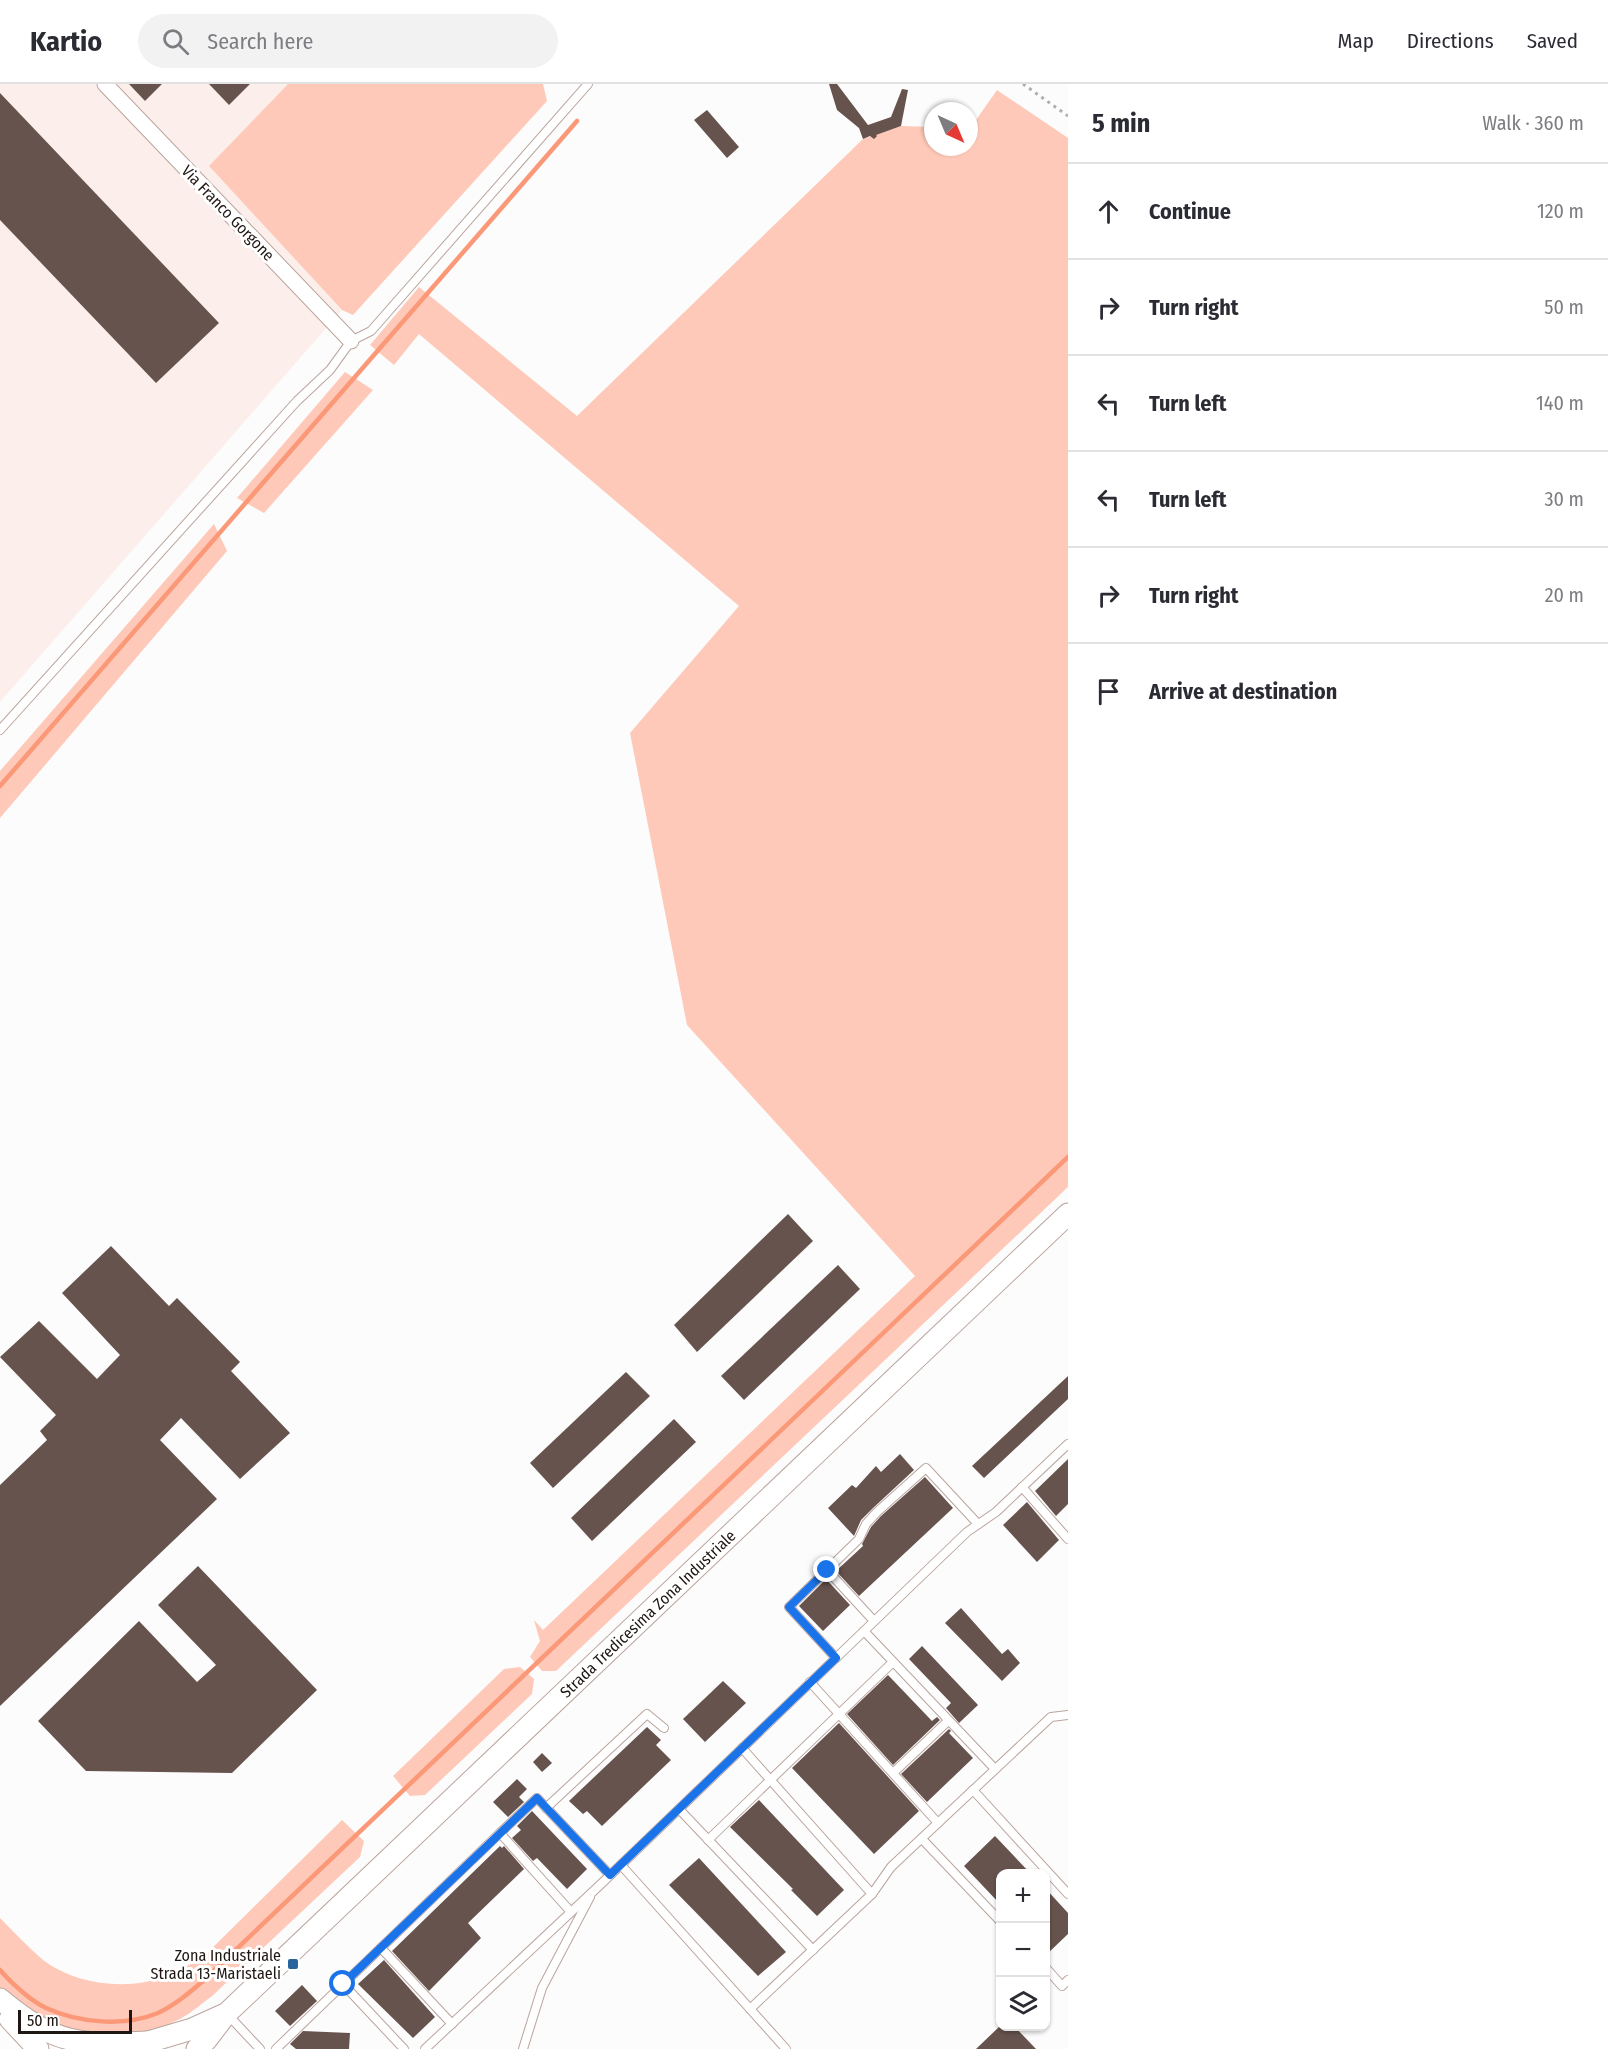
<!DOCTYPE html>
<html lang="en">
<head>
<meta charset="utf-8">
<style>
	:root { --surface:#fff; --page:#f2f2f3; --text:#2b2b33; --muted:#7c7c81; --line:#e1e1e2 }
	body { margin:0; font-family:"Fira Sans Condensed",sans-serif; background:var(--page); color:var(--text) }
	.controls { position:absolute; right:18px; bottom:18px; display:grid; overflow:hidden; border-radius:12px; box-shadow:0 2px 4px #0004 }
	.controls button { width:54px; height:54px; display:grid; place-items:center; padding:0; border:0; border-bottom:2px solid var(--line); background:var(--surface); color:var(--text); font:30px sans-serif }
	.compass { position:absolute; left:924px; top:18px; width:54px; height:54px; border-radius:50%; background:var(--surface); box-shadow:0 2px 4px #0004; rotate:136deg }
	.scale { position:absolute; left:18px; bottom:15px; width:114px; box-sizing:border-box; padding-left:6px; border:3px solid #1f1714; border-top:0; font-size:16px; line-height:21px; white-space:nowrap; color:#1f1714; -webkit-text-stroke:4px #fff; paint-order:stroke }
	.stop { position:absolute; width:18px; height:18px; margin:-14px; border:4px solid #1a73e8; border-radius:50%; background:#fff }
	.stop.end { background:#1a73e8; border-color:#fff; box-shadow:0 2px 6px #0008 }
	.list { margin:0; padding:0; list-style:none }
	h2 { display:flex; justify-content:space-between; align-items:center; height:78px; margin:0; padding:0 24px; font-size:26px }
	h2 small { font-size:20px; font-weight:400; color:var(--muted) }
	.list li { display:grid; grid-template-columns:39px 1fr auto; gap:18px; align-items:center; box-sizing:border-box; height:96px; padding:0 24px; border-top:2px solid var(--line) }
	.list b { display:block; font-size:22px; white-space:nowrap }
	.list em { font-size:20px; font-style:normal; color:var(--muted) }
	.icon { flex:none; width:33px; height:33px; fill:none; stroke:currentColor; stroke-width:2; stroke-linecap:round; stroke-linejoin:round }
	.map { position:relative; flex:none; width:1068px; height:1965px; overflow:hidden }
	header { display:flex; align-items:center; gap:36px; box-sizing:border-box; height:84px; padding:0 30px; background:var(--surface); border-bottom:2px solid var(--line) }
	header strong { font-size:28px }
	nav { display:flex; gap:33px; margin-inline-start:auto; font-size:21px }
	.search { width:420px; height:54px; background:var(--page); display:flex; align-items:center; gap:15px; box-sizing:border-box; padding:0 21px; border-radius:33px; color:var(--muted); font-size:22px }
	main { display:flex }
	aside { flex:1; background:var(--surface) }
	.map>svg:first-child { display:block }
	.built { fill:#fcefeb }
	.green { fill:#fec9b8 }
	.lines { fill:none; stroke-linecap:round; stroke-linejoin:round }
	.stream { stroke:#fb9878; stroke-width:4.5 }
	.building { fill:#67534d }
	.lane-casing { stroke:#baa49d; stroke-width:10 }
	.street-casing { stroke:#baa49d; stroke-width:17 }
	.secondary-casing { stroke:#baa49d; stroke-width:23 }
	.path { stroke:#b1afae; stroke-width:3; stroke-dasharray:3 4.5; stroke-linecap:butt }
	.lane { stroke:#fff; stroke-width:8 }
	.street { stroke:#fff; stroke-width:15 }
	.secondary { stroke:#fff; stroke-width:21 }
	.route { stroke:#1a73e8; stroke-width:8 }
	.poi-dot { fill:#27659c; stroke:#fff; stroke-width:2 }
	.labels { text-anchor:middle; dominant-baseline:central; stroke-width:6; stroke-linejoin:round; paint-order:stroke }
	.street-label { font-size:16px; fill:#1f1714; stroke:#fff }
	.poi-label { font-size:16px; fill:#1f1714; stroke:#fff; text-anchor:end }
</style>
</head>
<body>
<header>
<strong>Kartio</strong>
<div class="search"><svg class="icon" aria-label="search" viewBox="0 0 24 24"><circle cx="10" cy="10" r="6"/><path d="M15 15l6 6"/></svg>Search here</div>
<nav><a>Map</a><a>Directions</a><a>Saved</a></nav>
</header>
<main>
<div class="map">
<svg width="1068" height="1965" viewBox="0 0 1068 1965">
	<rect width="100%" height="100%" fill="#fcfcfc"/>
	<!-- built -->
	<polygon class="built" points="0,0 288,0 209,82 342,226 0,618"/>
	<!-- green -->
	<g class="green">
		<polygon points="288,0 543,0 547,17 353,231 342,226 209,82"/>
		<polygon points="997,6 1068,54 1068,1103 556,1587 542,1587 530,1573 540,1557 534,1536 543,1546 915,1192 687,941 630,649 739,522 419,250 394,281 370,261 419,203 577,332 863,55 901,42 933,43 933,63 969,63 969,46"/>
		<polygon points="345,288 373,306 264,429 237,414"/>
		<polygon points="214,440 227,467 0,734 0,687"/>
		<polygon points="520,1583 534,1595 532,1610 425,1711 410,1712 393,1692 504,1585"/>
		<path d="M342 1736 364 1757 360 1773 211 1913C202 1919 194 1927 185 1932 145 1955 99 1959 56 1944 41 1939 12 1915 0 1904V1834C14 1848 28 1863 43 1876 72 1898 115 1905 150 1897 168 1893 184 1883 201 1875Z"/>
	</g>
	<g class="lines">
		<!-- stream -->
		<g class="stream">
			<polyline points="0,702 577,37"/>
			<path d="M0 1886C11 1899 31 1917 46 1924 79 1939 124 1943 158 1929 175 1921 189 1909 203 1897L1068 1073"/>
		</g>
	</g>
	<!-- building -->
	<g class="building">
		<polygon points="129,0 162,0 145,17"/>
		<polygon points="209,0 250,0 229,21"/>
		<polygon points="829,0 837,0 868,41 891,33 902,5 908,6 901,42 876,51 877,52 874,55 870,52 863,55 859,44 837,26"/>
		<polygon points="0,9 219,239 156,299 0,136"/>
		<polygon points="707,26 739,63 727,74 694,36"/>
		<polygon points="788,1130 813,1157 697,1268 674,1241"/>
		<polygon points="111,1162 169,1222 177,1214 240,1278 231,1287 290,1349 240,1395 181,1334 160,1356 217,1415 0,1622 0,1401 47,1356 40,1347 56,1331 0,1273 39,1237 97,1295 120,1271 62,1209"/>
		<polygon points="838,1181 860,1205 744,1316 721,1292"/>
		<polygon points="626,1288 650,1312 553,1404 530,1379"/>
		<polygon points="1068,1292 1068,1315 984,1394 972,1382"/>
		<polygon points="674,1335 696,1358 592,1457 571,1434"/>
		<polygon points="900,1370 914,1386 873,1424 861,1436 854,1452 828,1424 852,1401 856,1404 876,1382 881,1388"/>
		<polygon points="1068,1375 1068,1420 1056,1432 1035,1407"/>
		<polygon points="925,1393 953,1424 859,1512 836,1487 863,1462 862,1460 871,1443 881,1432"/>
		<polygon points="1027,1418 1059,1456 1037,1478 1003,1441"/>
		<polygon points="198,1482 317,1606 232,1689 86,1687 38,1637 139,1537 197,1598 216,1581 158,1521"/>
		<polygon points="826,1495 850,1521 823,1547 799,1522"/>
		<polygon points="961,1524 1002,1570 1008,1565 1020,1579 1002,1597 945,1539"/>
		<polygon points="922,1562 978,1621 959,1639 946,1624 951,1619 909,1575"/>
		<polygon points="888,1591 932,1637 937,1633 940,1636 893,1681 847,1630"/>
		<polygon points="723,1597 746,1619 705,1658 683,1635"/>
		<polygon points="839,1639 919,1727 874,1770 792,1684"/>
		<polygon points="647,1643 661,1656 656,1661 671,1676 602,1742 587,1727 583,1730 569,1717"/>
		<polygon points="949,1645 951,1647 949,1649 973,1674 927,1718 901,1690"/>
		<polygon points="542,1669 552,1679 542,1688 533,1678"/>
		<polygon points="517,1695 527,1705 519,1713 524,1718 508,1733 493,1718"/>
		<polygon points="759,1716 844,1806 817,1832 791,1806 793,1805 730,1743"/>
		<polygon points="532,1727 587,1785 567,1805 537,1774 533,1777 512,1754 521,1746 517,1742"/>
		<polygon points="995,1752 1031,1790 1000,1790 1000,1820 964,1782"/>
		<polygon points="500,1762 502,1764 504,1762 524,1785 468,1839 481,1854 429,1907 392,1867"/>
		<polygon points="699,1774 786,1868 758,1892 669,1801"/>
		<polygon points="1046,1805 1068,1829 1068,1850 1046,1871"/>
		<polygon points="384,1876 435,1933 413,1954 358,1900"/>
		<polygon points="302,1901 317,1917 290,1942 275,1927"/>
		<polygon points="1000,1942 1014,1942 1036,1965 976,1965"/>
		<polygon points="303,1947 350,1949 349,1965 296,1965 290,1960"/>
	</g>
	<g class="lines">
		<!-- lane casing -->
		<g class="lane-casing">
			<g id="lane">
				<polyline points="0,646 297,317 330,286 351,257 371,247 588,0"/>
				<polyline points="1022,1403 1068,1455"/>
				<polyline points="827,1486 874,1537"/>
				<polyline points="864,1547 995,1685"/>
				<polyline points="836,1574 789,1523 859,1455 866,1440 877,1428 926,1384 978,1440"/>
				<polyline points="810,1598 938,1739"/>
				<polyline points="742,1664 872,1810"/>
				<polyline points="893,1689 948,1637"/>
				<polyline points="973,1706 1068,1810"/>
				<polyline points="546,1724 647,1630 664,1644"/>
				<polyline points="679,1725 813,1866"/>
				<polyline points="922,1755 1000,1837"/>
				<polyline points="708,1756 893,1578"/>
				<polyline points="621,1781 786,1965"/>
				<polyline points="571,1828 500,1749 537,1714 610,1791"/>
				<polyline points="381,1864 452,1940"/>
				<polyline points="1046,1884 1062,1902 1068,1896"/>
				<polyline points="343,1900 404,1965"/>
				<polyline points="750,1925 872,1810 891,1783 1051,1633 1068,1631"/>
				<polyline points="228,1931 260,1965"/>
				<polyline points="276,1965 500,1749"/>
				<polyline points="425,1965 601,1800 967,1448 996,1428 1068,1360"/>
				<polyline points="523,1965 542,1904 590,1813"/>
			</g>
		</g>
		<!-- street casing -->
		<g class="street-casing">
			<polyline id="street" points="105,0 351,257"/>
		</g>
		<!-- secondary casing -->
		<g class="secondary-casing">
			<g id="secondary">
				<path d="M0 1915C55 1961 79 1961 148 1958"/>
				<polyline points="10,1935 38,1965"/>
				<polyline points="138,1964 148,1958 192,1945 223,1931"/>
				<path id="s1" d="M197 1965 207 1955 226 1930 1068 1130"/>
			</g>
		</g>
		<!-- path -->
		<polyline class="path" points="1023,0 1068,32"/>
		<!-- lane -->
		<use href="#lane" class="lane"/>
		<!-- street -->
		<use href="#street" class="street"/>
		<!-- secondary -->
		<use href="#secondary" class="secondary"/>
	</g>
	<g class="lines">
		<!-- route -->
		<polyline class="route" points="343,1900 537,1714 610,1791 836,1574 789,1523 827,1486"/>
	</g>
	<!-- markers -->
	<rect class="poi-dot" x="287" y="1874" width="12" height="12" rx="3"/>
	<g class="labels">
		<!-- street labels -->
		<g class="street-label">
			<text transform="translate(228 129) rotate(46)">Via Franco Gorgone</text>
			<text stroke="none"><textPath href="#s1" startOffset="627">Strada Tredicesima Zona Industriale</textPath></text>
		</g>
		<!-- poi labels -->
		<g class="poi-label">
			<text x="281" y="1871">Zona Industriale<tspan x="281" dy="18">Strada 13-Maristaeli</tspan></text>
		</g>
	</g>
</svg>
<div class="controls">
<button>+</button>
<button>−</button>
<button><svg class="icon" aria-label="layers" viewBox="0 0 24 24"><path d="M12 4l9 5-9 5-9-5zM3 14l9 5 9-5"/></svg></button>
</div>
<svg class="compass" viewBox="-18 -18 36 36"><path d="M0-13l5 13h-10z" fill="#e53935"/><path d="M0 13l5-13h-10z" fill="#7c7c81"/></svg>
<div class="scale">50 m</div>
<div class="stop" style="left:343px;top:1900px"></div>
<div class="stop end" style="left:827px;top:1486px"></div>
</div>
<aside>
<h2>5 min<small>Walk · 360 m</small></h2>
<ul class="list">
<li><svg class="icon" aria-label="ahead" viewBox="0 0 24 24"><path d="M12 20V5M6 11l6-6 6 6"/></svg><div><b>Continue</b></div><em>120 m</em></li>
<li><svg class="icon" aria-label="right" viewBox="0 0 24 24"><path d="M7 20v-9h11M14 6l5 5-5 5"/></svg><div><b>Turn right</b></div><em>50 m</em></li>
<li><svg class="icon" aria-label="left" viewBox="0 0 24 24"><path d="M17 20v-9H6M10 6l-5 5 5 5"/></svg><div><b>Turn left</b></div><em>140 m</em></li>
<li><svg class="icon" aria-label="left" viewBox="0 0 24 24"><path d="M17 20v-9H6M10 6l-5 5 5 5"/></svg><div><b>Turn left</b></div><em>30 m</em></li>
<li><svg class="icon" aria-label="right" viewBox="0 0 24 24"><path d="M7 20v-9h11M14 6l5 5-5 5"/></svg><div><b>Turn right</b></div><em>20 m</em></li>
<li><svg class="icon" aria-label="arrive" viewBox="0 0 24 24"><path d="M6 21V4h12l-3 4 3 4H6"/></svg><div><b>Arrive at destination</b></div></li>
</ul>
</aside>
</main>
</body>
</html>
